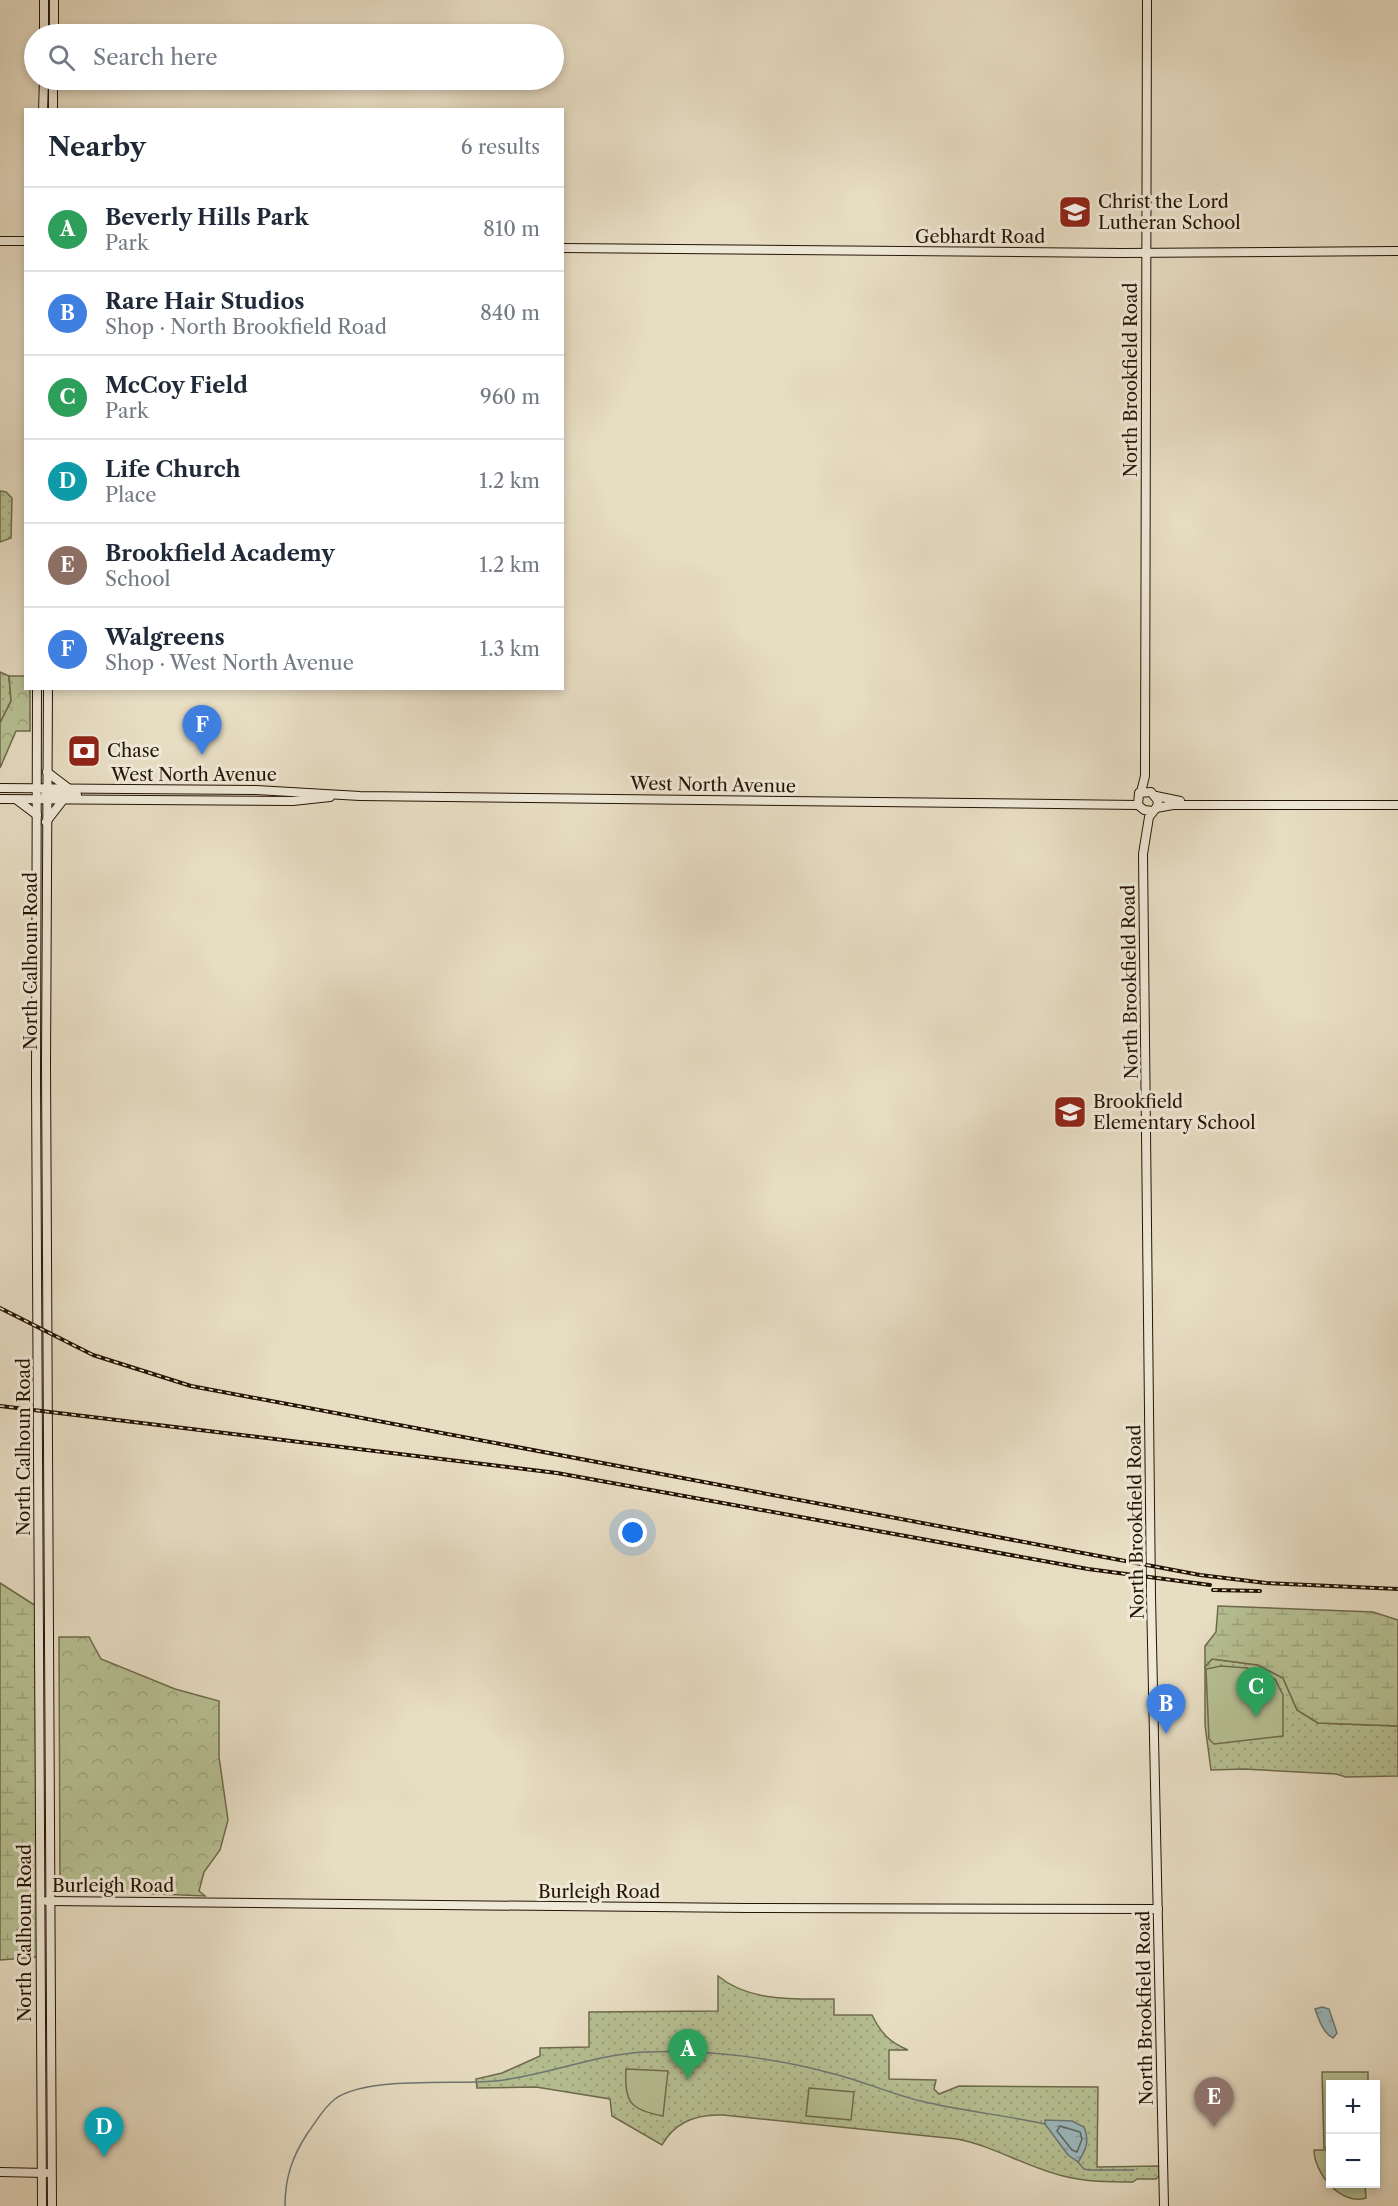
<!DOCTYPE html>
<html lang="en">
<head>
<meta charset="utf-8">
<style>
	:root { --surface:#fff; --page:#f6f6f7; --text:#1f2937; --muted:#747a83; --line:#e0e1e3; --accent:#0b8043 }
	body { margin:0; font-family:"Libre Caslon Text",serif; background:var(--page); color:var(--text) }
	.controls { position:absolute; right:18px; bottom:18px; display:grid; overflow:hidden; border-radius:0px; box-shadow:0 3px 9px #0003 }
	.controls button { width:54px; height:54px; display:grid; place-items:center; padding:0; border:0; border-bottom:2px solid var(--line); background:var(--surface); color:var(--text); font:30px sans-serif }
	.you { position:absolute; left:633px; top:1533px; width:21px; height:21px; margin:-15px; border:4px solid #fff; border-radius:50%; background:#1a73e8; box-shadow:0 0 0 9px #1a73e833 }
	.badge { display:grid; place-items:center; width:39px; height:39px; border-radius:50%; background:var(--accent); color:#fff; font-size:20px; font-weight:700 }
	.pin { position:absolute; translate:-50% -50px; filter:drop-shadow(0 2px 3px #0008) }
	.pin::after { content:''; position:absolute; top:32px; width:21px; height:18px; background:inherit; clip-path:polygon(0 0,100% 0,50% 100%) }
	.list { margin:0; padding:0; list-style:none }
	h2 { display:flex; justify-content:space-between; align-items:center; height:78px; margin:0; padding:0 24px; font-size:26px }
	h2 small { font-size:20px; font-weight:400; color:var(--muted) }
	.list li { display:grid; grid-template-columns:39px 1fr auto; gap:18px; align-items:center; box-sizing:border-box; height:84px; padding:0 24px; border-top:2px solid var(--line) }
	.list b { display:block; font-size:22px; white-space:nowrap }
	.list p { margin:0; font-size:20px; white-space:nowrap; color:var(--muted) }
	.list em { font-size:20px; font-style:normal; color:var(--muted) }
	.icon { flex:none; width:33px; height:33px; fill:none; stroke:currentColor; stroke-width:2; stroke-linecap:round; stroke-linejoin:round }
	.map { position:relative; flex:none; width:1398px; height:2206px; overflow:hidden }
	.search { position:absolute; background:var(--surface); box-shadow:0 3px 9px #0003; left:24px; top:24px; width:540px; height:66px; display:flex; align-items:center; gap:15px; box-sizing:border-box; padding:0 21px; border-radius:33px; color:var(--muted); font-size:22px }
	.panel { position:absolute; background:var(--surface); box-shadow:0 3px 9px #0003; left:24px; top:108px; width:540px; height:582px; border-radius:0px }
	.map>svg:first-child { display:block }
	.grass { fill:url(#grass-dots); stroke:#6e6a4b; stroke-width:1.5 }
	.forest { fill:url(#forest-crowns); stroke:#6e6a4b; stroke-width:1.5 }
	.wetland { fill:url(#wetland-marsh); stroke:#6e6a4b; stroke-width:1.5 }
	.garden { fill:#b6c093; stroke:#6e6a4b; stroke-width:1.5 }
	.water { fill:url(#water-ripples); stroke:#6c7773; stroke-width:1.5 }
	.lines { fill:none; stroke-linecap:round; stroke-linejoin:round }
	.shore { stroke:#606660; stroke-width:1.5 }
	.stream { stroke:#6c7773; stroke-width:1.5 }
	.secondary-casing { stroke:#251403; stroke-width:10 }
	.secondary { stroke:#efe9d8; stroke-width:8 }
	.rail-casing { stroke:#251403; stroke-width:4 }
	.rail { stroke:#efe9d8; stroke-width:1.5; stroke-dasharray:4.5; stroke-linecap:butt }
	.labels { text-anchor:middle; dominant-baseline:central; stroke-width:6; stroke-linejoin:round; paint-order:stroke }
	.poi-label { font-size:18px; fill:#251403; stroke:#efe9d8; text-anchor:start }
	.street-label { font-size:18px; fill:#251403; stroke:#efe9d8 }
</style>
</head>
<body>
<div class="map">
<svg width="1398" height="2206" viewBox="0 0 1398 2206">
	<defs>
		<pattern id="grass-dots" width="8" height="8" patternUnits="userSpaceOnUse" patternTransform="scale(1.5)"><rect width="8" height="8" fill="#b6c093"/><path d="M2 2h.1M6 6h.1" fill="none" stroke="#9ca47d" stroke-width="1.8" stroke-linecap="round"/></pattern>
		<pattern id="forest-crowns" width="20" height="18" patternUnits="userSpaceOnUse" patternTransform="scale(1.5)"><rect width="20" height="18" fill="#b6c093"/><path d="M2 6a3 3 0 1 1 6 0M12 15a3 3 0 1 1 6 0" fill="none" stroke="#9ca47d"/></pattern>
		<pattern id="wetland-marsh" width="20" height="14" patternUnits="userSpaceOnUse" patternTransform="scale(1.5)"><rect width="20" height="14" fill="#b6c093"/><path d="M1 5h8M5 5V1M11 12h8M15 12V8" fill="none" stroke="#9ca47d"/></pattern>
		<pattern id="water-ripples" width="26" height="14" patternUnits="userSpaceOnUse" patternTransform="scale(1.5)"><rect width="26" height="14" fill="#9bb9be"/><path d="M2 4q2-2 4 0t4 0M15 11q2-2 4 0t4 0" fill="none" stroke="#859ea2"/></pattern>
	</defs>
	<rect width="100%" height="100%" fill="#e7ddc3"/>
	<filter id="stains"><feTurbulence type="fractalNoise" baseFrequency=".00333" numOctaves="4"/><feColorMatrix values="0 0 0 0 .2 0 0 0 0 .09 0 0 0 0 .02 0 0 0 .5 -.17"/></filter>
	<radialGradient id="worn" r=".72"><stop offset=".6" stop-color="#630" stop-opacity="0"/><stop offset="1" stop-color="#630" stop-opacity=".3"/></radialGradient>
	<!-- grass -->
	<g class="grass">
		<polygon points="0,491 6,492 12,498 11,538 0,542"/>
		<polygon points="0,672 9,676 11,701 0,723"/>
		<polygon points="1212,1659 1258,1665 1283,1678 1297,1710 1318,1723 1398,1726 1398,1776 1346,1777 1336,1774 1244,1769 1211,1770 1205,1725 1205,1667"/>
		<path d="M718 1976C749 2002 795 1999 834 1999V2015H872C881 2033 889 2042 908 2050H889V2079L936 2080 934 2089 939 2094 959 2086 1098 2087 1097 2167 1159 2166V2176L1156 2179H1137L1133 2182C1109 2182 1086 2182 1063 2176 1026 2167 994 2146 957 2139L723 2115C697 2114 675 2121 662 2145L612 2116 610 2099 536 2087 477 2088 476 2079 502 2073 540 2056V2048L589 2047V2012L718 2011Z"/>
	</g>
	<!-- forest -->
	<g class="forest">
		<polygon points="9,676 25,676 26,688 30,689 30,731 16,731 0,768 0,723 11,701"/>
		<polygon points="59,1637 89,1637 101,1659 175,1689 219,1701 219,1757 228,1820 220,1850 204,1872 199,1891 205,1896 60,1890"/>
	</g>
	<!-- wetland -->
	<g class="wetland">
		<polygon points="0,1583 36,1606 37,1957 0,1960"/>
		<polygon points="1218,1606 1373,1612 1398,1620 1398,1726 1318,1723 1297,1710 1283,1678 1258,1665 1212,1659 1205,1667 1205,1646 1216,1632"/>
	</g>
	<!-- garden -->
	<g class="garden">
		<polygon points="1221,1666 1247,1668 1275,1679 1283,1695 1283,1736 1214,1744 1209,1739 1206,1669"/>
		<path d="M626 2069 668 2071 663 2116C630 2110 624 2102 626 2069Z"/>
		<polygon points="1322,2072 1368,2072 1368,2084 1330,2084 1330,2148 1324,2148"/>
		<polygon points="809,2088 854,2092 851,2120 806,2116"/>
		<path d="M1314 2150H1330V2184H1365L1366 2198C1340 2206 1314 2172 1314 2150Z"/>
	</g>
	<!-- water -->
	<g class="water">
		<path d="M1322 2007 1329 2009 1337 2033 1333 2038C1323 2033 1319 2020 1315 2009Z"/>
		<path d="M1045 2120 1072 2121 1084 2127C1090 2141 1086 2150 1078 2162L1068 2155 1045 2124Z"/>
	</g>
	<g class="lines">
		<!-- shore -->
		<polygon class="shore" points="1060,2126 1080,2132 1082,2139 1077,2152 1072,2150 1057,2131"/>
		<!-- stream -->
		<g class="stream">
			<polyline points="1078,2162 1084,2169 1089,2170 1134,2170"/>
			<path d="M285 2206C285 2178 292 2157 307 2134 316 2122 323 2108 335 2099 367 2076 454 2085 495 2081 547 2076 594 2054 646 2052 706 2049 777 2058 834 2074 863 2081 891 2094 921 2101 961 2111 1004 2115 1045 2124"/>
		</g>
		<!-- secondary casing -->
		<g class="secondary-casing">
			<g id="secondary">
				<polyline points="44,34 44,0"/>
				<polyline points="54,34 54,0"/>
				<polyline points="43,110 44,80"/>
				<polyline points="53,110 53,80"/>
				<polyline points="0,241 26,241"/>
				<polyline points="562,248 1121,253 1398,251"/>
				<polyline points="37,688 36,1078 42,2206"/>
				<polyline points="48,688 46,1065 52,2206"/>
				<polyline points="47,772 68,788"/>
				<polyline points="0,788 256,790 360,796 1138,805"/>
				<polyline points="1141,792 1145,776 1147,0"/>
				<polyline points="45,795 77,795"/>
				<polyline points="1156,796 1180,801"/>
				<polyline points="0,799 293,801 330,797"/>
				<polyline points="17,800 37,815"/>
				<polyline points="1156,808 1173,805 1398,805"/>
				<polyline points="1153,811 1144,810 1138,805 1139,793 1151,792 1158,801 1157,807 1149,817 1143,854 1151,1596 1164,2206"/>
				<polyline points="46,822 63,800"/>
				<polyline points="47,1901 747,1908 1158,1909"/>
				<polyline points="0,2172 46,2173"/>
			</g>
		</g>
		<!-- secondary -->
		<use href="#secondary" class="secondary"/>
		<!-- rail casing -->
		<g class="rail-casing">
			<g id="rail">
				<polyline points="0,1308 93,1355 191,1386 1200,1575 1266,1583 1398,1589"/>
				<polyline points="0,1406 557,1473 1088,1569 1210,1585"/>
				<polyline points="1213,1590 1260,1591"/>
			</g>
		</g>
		<!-- rail -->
		<use href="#rail" class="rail"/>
	</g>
	<!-- icons -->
	<defs>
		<g id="school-square" transform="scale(1.725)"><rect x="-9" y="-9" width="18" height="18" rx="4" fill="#8f2418" stroke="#efe9d8"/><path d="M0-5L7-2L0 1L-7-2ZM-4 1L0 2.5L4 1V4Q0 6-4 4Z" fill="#fff"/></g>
		<g id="bank-square" transform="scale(1.725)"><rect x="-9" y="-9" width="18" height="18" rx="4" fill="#8f2418" stroke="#efe9d8"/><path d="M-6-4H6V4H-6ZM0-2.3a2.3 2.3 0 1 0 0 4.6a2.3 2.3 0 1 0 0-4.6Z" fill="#fff"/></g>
	</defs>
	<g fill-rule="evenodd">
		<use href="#school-square" x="1075" y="212"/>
		<use href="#bank-square" x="84" y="751"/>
		<use href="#school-square" x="1070" y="1112"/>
	</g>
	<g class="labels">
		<!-- poi labels -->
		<g class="poi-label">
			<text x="1098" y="202">Christ the Lord<tspan x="1098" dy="21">Lutheran School</tspan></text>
			<text x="107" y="751">Chase</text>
			<text x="1093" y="1102">Brookfield<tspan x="1093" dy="21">Elementary School</tspan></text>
		</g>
		<!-- street labels -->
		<g class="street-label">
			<text x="980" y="237">Gebhardt Road</text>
			<text transform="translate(1131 380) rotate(-90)">North Brookfield Road</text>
			<text x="194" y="775">West North Avenue</text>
			<text transform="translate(713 785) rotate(1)">West North Avenue</text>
			<text transform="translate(31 961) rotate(-90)">North Calhoun Road</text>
			<text transform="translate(1130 982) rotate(-91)">North Brookfield Road</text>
			<text transform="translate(24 1447) rotate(-90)">North Calhoun Road</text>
			<text transform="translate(1136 1522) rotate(-91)">North Brookfield Road</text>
			<text x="113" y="1886">Burleigh Road</text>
			<text x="599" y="1892">Burleigh Road</text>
			<text transform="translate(25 1933) rotate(-90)">North Calhoun Road</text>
			<text transform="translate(1145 2008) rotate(-91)">North Brookfield Road</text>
		</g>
	</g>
	<rect width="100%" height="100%" filter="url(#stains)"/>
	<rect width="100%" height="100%" fill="url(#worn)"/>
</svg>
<div class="controls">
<button>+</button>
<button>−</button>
</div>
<div class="you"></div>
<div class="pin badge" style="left:688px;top:2079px;background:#2e9e5b">A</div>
<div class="pin badge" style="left:1166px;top:1734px;background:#3f7fe0">B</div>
<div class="pin badge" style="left:1256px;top:1717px;background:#2e9e5b">C</div>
<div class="pin badge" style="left:104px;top:2157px;background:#0f9aa8">D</div>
<div class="pin badge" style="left:1214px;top:2127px;background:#8d6e63">E</div>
<div class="pin badge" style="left:202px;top:755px;background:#3f7fe0">F</div>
<div class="search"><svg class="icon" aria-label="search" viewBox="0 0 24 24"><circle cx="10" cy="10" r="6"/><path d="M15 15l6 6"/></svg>Search here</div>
<section class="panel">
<h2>Nearby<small>6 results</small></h2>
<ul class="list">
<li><span class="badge" style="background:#2e9e5b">A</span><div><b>Beverly Hills Park</b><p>Park</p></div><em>810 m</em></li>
<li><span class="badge" style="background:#3f7fe0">B</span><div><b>Rare Hair Studios</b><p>Shop · North Brookfield Road</p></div><em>840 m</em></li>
<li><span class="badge" style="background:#2e9e5b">C</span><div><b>McCoy Field</b><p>Park</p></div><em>960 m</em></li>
<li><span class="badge" style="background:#0f9aa8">D</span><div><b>Life Church</b><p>Place</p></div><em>1.2 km</em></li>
<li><span class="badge" style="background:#8d6e63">E</span><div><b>Brookfield Academy</b><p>School</p></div><em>1.2 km</em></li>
<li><span class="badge" style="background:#3f7fe0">F</span><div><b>Walgreens</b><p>Shop · West North Avenue</p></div><em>1.3 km</em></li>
</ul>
</section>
</div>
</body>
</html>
